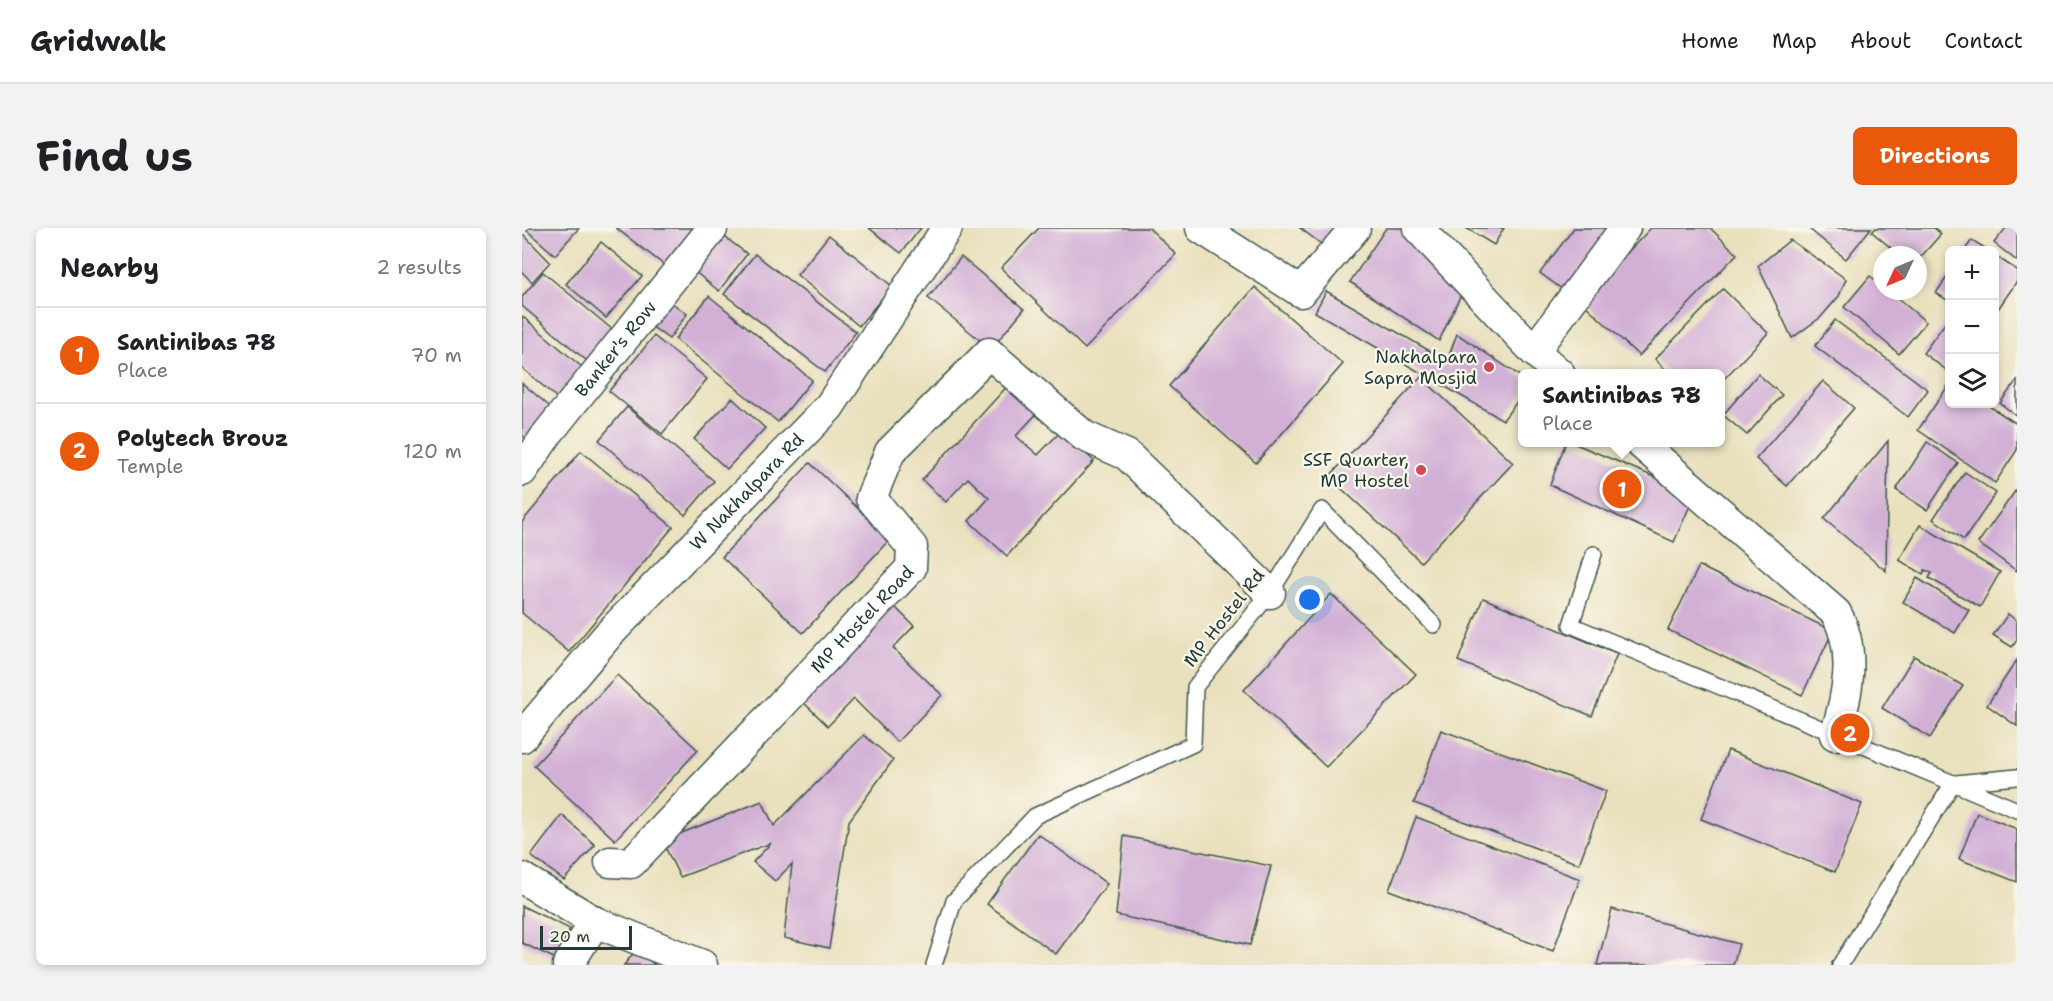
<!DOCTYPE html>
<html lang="en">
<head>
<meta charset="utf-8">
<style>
	:root { --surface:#fff; --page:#f2f2f2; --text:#202124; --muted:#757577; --line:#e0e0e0; --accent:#ea580c }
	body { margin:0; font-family:"Shantell Sans",sans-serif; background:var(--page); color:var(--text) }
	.controls { position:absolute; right:18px; top:18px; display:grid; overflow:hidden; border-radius:9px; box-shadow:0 3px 9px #0003 }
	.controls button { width:54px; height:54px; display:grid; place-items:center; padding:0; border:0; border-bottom:2px solid var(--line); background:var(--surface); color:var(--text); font:30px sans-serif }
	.compass { position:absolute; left:1351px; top:18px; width:54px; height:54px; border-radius:50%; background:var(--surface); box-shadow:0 3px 9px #0003; rotate:226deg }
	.scale { position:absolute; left:18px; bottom:15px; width:92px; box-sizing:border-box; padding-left:6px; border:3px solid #1f3d34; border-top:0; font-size:16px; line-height:21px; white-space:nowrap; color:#1f3d34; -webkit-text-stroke:4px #fbf7ec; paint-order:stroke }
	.you { position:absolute; left:788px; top:372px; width:21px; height:21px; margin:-15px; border:4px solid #fff; border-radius:50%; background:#1a73e8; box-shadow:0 0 0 9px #1a73e833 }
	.badge { display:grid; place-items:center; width:39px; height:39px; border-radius:50%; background:var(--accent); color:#fff; font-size:20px; font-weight:700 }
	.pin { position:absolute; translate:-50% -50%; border:3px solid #fff; box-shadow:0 2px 6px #0006 }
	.popup { position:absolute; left:996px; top:141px; width:207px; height:78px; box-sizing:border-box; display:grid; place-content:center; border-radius:9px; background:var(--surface); filter:drop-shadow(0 2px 4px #0005); font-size:20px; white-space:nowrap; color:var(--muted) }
	.popup b { font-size:22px; color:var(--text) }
	.popup::after { content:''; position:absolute; left:50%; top:100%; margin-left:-12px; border:12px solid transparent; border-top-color:var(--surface) }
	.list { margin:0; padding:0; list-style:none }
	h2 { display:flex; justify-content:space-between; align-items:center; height:78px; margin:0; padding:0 24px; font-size:26px }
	h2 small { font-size:20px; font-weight:400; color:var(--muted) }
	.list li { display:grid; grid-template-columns:39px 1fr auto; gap:18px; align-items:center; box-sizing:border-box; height:96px; padding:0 24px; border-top:2px solid var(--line) }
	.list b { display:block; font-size:22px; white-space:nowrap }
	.list p { margin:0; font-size:20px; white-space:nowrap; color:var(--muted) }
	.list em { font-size:20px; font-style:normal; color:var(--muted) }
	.icon { flex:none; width:33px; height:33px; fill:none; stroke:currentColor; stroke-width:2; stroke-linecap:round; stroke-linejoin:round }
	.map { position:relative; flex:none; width:1495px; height:737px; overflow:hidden; border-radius:9px }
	header { display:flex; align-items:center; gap:36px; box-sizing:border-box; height:84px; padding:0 30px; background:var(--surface); border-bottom:2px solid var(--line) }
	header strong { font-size:28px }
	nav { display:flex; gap:33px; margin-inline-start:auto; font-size:21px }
	.intro { display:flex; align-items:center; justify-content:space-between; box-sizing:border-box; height:144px; padding:0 36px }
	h1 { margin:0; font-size:42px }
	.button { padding:15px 27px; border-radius:9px; background:var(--accent); color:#fff; font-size:21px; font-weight:700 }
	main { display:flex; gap:36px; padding:0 36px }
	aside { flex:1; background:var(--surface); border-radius:9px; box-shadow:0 3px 9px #0003 }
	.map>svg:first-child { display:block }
	.building { fill:#d2b0d6 }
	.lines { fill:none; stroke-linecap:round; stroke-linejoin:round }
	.service-casing { stroke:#3d5549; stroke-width:18 }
	.minor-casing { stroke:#3d5549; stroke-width:33 }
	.service { stroke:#fff; stroke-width:15 }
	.minor { stroke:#fff; stroke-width:30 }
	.poi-dot { fill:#d1495b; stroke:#fbf7ec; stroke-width:2 }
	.labels { text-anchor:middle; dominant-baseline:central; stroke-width:4.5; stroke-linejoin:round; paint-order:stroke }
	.street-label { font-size:18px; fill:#1f3d34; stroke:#fbf7ec }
	.poi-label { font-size:18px; fill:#1f3d34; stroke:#fbf7ec; text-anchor:end }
</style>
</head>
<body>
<header>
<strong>Gridwalk</strong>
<nav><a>Home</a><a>Map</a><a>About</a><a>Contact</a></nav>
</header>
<div class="intro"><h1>Find us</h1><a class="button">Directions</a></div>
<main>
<aside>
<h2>Nearby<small>2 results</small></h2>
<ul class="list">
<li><span class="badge">1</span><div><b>Santinibas 78</b><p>Place</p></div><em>70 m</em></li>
<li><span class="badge">2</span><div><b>Polytech Brouz</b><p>Temple</p></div><em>120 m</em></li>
</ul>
</aside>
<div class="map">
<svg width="1495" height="737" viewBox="0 0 1495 737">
	<rect width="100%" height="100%" fill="#fbf7ec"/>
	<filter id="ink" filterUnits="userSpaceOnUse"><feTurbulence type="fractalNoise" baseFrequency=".0167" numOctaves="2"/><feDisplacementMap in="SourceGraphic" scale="12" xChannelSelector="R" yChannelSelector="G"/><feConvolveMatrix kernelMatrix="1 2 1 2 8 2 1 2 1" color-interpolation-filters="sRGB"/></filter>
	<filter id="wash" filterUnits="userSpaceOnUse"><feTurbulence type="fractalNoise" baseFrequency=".008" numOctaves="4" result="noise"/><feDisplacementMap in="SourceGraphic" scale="24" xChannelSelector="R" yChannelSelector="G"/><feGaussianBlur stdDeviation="1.35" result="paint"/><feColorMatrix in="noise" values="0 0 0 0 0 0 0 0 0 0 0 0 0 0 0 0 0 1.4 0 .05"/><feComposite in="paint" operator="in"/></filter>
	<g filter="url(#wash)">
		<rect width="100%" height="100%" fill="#e9e0bd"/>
		<g id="blocks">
			<!-- building -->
			<g class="building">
				<polygon points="2,0 57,0 33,27"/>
				<polygon points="94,0 176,0 146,40"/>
				<polygon points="347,0 399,0 379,25"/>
				<polygon points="517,0 627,0 654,26 563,121 479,40"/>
				<polygon points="778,0 822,0 806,21"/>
				<polygon points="864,0 880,0 942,60 917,113 828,54"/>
				<polygon points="944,0 982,0 972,17"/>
				<polygon points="1052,0 1091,0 1044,64 1018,45"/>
				<polygon points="1129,0 1188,0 1215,26 1117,128 1059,73"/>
				<polygon points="1286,0 1349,0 1324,31"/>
				<polygon points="1354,0 1412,0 1419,6 1396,32 1396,27 1384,27 1378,22 1375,25 1350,4"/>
				<polygon points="1484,0 1495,0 1495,33 1472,15"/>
				<polygon points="195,3 225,26 197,63 167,39"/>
				<polygon points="0,5 28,34 10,54 0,44"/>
				<polygon points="307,7 370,58 337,98 275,47"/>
				<polygon points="1268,12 1324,51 1317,68 1299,89 1270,110 1236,38"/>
				<polygon points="1450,12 1466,22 1443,22"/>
				<polygon points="79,14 120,48 84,90 44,56"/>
				<polygon points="233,26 334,104 303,144 202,66"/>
				<polygon points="1472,27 1495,42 1495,53 1472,87"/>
				<polygon points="439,29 502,81 469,121 406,70"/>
				<polygon points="21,44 97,107 71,138 0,78 0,69"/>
				<polygon points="1428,45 1428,74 1414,65"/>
				<polygon points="1348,48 1360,57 1360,63 1367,63 1404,94 1377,126 1322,79"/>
				<polygon points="733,59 821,136 734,235 647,158"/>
				<polygon points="1201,61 1246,105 1199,154 1199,146 1148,146 1133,131"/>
				<polygon points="804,63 925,133 935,106 1001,150 1001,166 981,192 793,84"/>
				<polygon points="187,68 290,152 256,194 153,111"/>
				<polygon points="143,70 165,86 147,111 125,95"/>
				<polygon points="0,88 67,145 41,175 0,140"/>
				<polygon points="1313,92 1406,162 1386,189 1293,118"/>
				<polygon points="1424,94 1428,97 1426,143 1401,125"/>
				<polygon points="132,108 185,151 140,206 87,163"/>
				<polygon points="1236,146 1260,167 1225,207 1201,187"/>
				<polygon points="899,149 991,235 899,334 807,249"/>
				<polygon points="1495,152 1495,188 1478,175"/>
				<polygon points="1301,153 1332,180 1265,258 1234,231"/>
				<polygon points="489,154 519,181 494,208 516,227 539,203 572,233 485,328 447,293 467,270 446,250 424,274 400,252"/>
				<polygon points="0,155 33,183 8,214 0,207"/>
				<polygon points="1428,155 1428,176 1464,176 1495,196 1495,222 1473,255 1396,202"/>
				<polygon points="210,170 243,200 205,241 172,211"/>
				<polygon points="105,179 192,253 163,287 77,212"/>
				<polygon points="1366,213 1364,343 1302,291"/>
				<polygon points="1044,214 1049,214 1173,266 1152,314 1028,257"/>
				<polygon points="1405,214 1436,235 1405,282 1374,262"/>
				<polygon points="59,223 151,299 47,424 0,385 0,294"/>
				<polygon points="288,235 368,311 281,405 200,329"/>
				<polygon points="1443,244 1474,265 1442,312 1411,291"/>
				<polygon points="1494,262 1495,263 1495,343 1456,315"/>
				<polygon points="1398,297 1478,344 1458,379 1407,350 1410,345 1403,342 1401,346 1377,332"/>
				<polygon points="1177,338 1311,403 1280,467 1146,402"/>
				<polygon points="1395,350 1447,382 1433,405 1381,374"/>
				<polygon points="809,366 894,446 804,539 722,462"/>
				<polygon points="961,370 1095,426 1070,488 936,433"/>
				<polygon points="370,376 392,398 371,420 420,467 375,514 332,471 306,498 278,471"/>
				<polygon points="1486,386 1495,393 1495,412 1490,419 1471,407"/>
				<polygon points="1392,428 1441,458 1408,510 1360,480"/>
				<polygon points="1495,432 1495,498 1465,477"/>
				<polygon points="95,447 176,522 93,612 12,538"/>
				<polygon points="919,502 1084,563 1057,636 892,575"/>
				<polygon points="342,507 371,532 327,593 307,720 262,710 270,636 253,653 231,634 249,615 158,649 140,613 240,573 252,598"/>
				<polygon points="1206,522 1340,576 1313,644 1179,591"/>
				<polygon points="1455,585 1495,601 1495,654 1437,631"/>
				<polygon points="40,587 73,617 42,652 9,628"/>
				<polygon points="894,589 1058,651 1031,723 867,662"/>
				<polygon points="516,606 585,656 534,726 465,676"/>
				<polygon points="602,608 749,638 728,717 594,687"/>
				<polygon points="0,678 48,701 34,731 0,715"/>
				<polygon points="1090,681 1217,716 1211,737 1075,737"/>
				<polygon points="114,722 133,737 102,737"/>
			</g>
		</g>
	</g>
	<g filter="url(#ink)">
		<use href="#blocks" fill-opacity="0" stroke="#3d5549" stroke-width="1.5"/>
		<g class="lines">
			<!-- service casing -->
			<g class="service-casing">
				<g id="service">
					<polyline points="1072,326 1049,397 1431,555 1318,737"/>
					<polyline points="1431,555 1495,582"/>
					<polyline points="1434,555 1495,549"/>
					<polyline points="412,737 432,673 513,588 671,516 673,459 748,365 800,282 912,397"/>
				</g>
			</g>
			<!-- minor casing -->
			<g class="minor-casing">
				<g id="minor">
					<polyline points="679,0 779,64 833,0"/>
					<polyline points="896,0 1012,123 1103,0"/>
					<polyline points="1012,123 1038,146"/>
					<path d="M1117 214 1314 385C1335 423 1326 468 1313 507"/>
					<path id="s1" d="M0 243 26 205 190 1"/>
					<path id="s2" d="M0 509 86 407 307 179 425 0"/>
					<path id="s3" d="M88 634 109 635 389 340 390 319 349 270 368 224 467 125 562 208 605 227 748 365"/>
					<polyline points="0,650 73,694 180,737"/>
					<polyline points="46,737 73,694"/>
				</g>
			</g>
			<!-- service -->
			<use href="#service" class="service"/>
			<!-- minor -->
			<use href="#minor" class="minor"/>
		</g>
	</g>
	<!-- markers -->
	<g class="poi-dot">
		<circle cx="967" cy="139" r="6"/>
		<circle cx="899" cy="242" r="6"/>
	</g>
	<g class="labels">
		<!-- street labels -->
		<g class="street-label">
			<text stroke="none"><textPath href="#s1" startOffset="154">Banker's Row</textPath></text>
			<text stroke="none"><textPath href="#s2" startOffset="333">W Nakhalpara Rd</textPath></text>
			<text stroke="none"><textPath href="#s3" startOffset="357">MP Hostel Road</textPath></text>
			<text transform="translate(702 390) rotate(-52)">MP Hostel Rd</text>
		</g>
		<!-- poi labels -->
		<g class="poi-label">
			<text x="955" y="129">Nakhalpara<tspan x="955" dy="21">Sapra Mosjid</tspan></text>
			<text x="887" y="232">SSF Quarter,<tspan x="887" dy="21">MP Hostel</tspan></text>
		</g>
	</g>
</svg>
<div class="controls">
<button>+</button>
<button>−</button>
<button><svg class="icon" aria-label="layers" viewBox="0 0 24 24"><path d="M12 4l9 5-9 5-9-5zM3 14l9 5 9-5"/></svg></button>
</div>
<svg class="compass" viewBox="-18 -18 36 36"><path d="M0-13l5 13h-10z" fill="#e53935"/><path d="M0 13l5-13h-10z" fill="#757577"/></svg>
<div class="scale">20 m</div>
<div class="you"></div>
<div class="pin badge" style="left:1100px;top:261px">1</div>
<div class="popup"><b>Santinibas 78</b>Place</div>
<div class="pin badge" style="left:1328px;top:505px">2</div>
</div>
</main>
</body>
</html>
